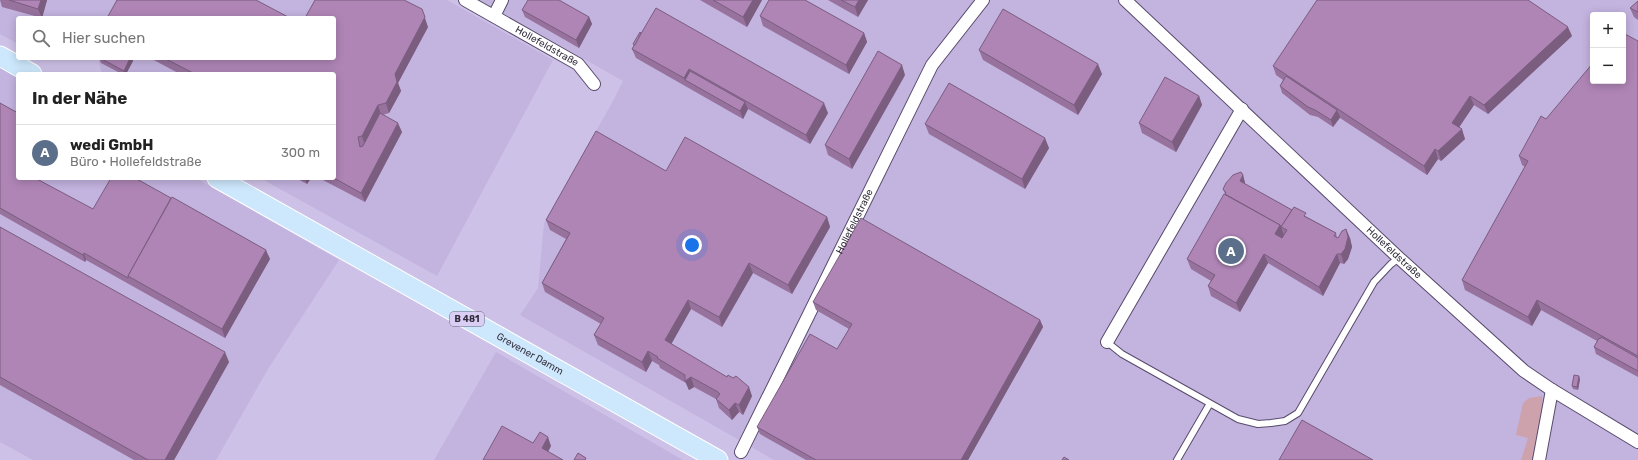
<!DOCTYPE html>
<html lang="de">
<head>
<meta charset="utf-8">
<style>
	:root { --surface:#fff; --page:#f2f2f2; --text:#222; --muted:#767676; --line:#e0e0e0; --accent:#51630b }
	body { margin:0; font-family:Rubik,sans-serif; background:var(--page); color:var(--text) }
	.controls { position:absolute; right:12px; top:12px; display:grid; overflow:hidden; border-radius:4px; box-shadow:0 2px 10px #0003 }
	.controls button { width:36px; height:36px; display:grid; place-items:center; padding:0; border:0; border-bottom:1px solid var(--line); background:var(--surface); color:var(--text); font:20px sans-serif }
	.you { position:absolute; left:692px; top:245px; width:14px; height:14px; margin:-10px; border:3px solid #fff; border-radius:50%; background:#1a73e8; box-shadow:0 0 0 6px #1a73e833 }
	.badge { display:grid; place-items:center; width:26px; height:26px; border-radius:50%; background:var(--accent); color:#fff; font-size:13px; font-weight:700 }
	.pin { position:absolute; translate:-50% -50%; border:2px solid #fff; box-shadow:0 1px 4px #0006 }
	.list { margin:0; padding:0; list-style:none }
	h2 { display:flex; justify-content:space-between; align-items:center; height:52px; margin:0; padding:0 16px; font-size:17px }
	h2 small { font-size:13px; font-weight:400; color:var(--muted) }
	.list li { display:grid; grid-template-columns:26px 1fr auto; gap:12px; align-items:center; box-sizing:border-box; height:56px; padding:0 16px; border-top:1px solid var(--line) }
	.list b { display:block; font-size:15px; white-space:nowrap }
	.list p { margin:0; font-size:13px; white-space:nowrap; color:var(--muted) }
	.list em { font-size:13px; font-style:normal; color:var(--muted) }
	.icon { flex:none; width:22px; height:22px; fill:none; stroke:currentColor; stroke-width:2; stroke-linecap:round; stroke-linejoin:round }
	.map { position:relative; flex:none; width:1638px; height:460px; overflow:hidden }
	.search { position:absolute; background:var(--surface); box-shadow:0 2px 10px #0003; left:16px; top:16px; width:320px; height:44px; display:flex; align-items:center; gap:10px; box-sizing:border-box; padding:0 14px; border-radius:4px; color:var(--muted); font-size:15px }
	.panel { position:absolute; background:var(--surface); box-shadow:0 2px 10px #0003; left:16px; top:72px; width:320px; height:108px; border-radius:4px }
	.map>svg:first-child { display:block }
	.built { fill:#c3b3df; fill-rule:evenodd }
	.green { fill:#cea2ad }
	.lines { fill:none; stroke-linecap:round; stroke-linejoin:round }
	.service-casing { stroke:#574b6c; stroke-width:8 }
	.minor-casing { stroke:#574b6c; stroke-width:14 }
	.primary-casing { stroke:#fff; stroke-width:21 }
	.service { stroke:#fff; stroke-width:6 }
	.minor { stroke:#fff; stroke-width:12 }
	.primary { stroke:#cde7fc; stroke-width:19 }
	.wall { fill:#96729d }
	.shaded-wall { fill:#7a5d7f }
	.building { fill:#af85b6; stroke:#7a5d7f }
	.labels { text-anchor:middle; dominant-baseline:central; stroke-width:3.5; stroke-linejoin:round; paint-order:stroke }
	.shield { fill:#dbcef4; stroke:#655d73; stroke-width:1 }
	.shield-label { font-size:9px; font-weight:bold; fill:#322d3c }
	.street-label { font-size:10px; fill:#322d3c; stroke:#dbcef4 }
</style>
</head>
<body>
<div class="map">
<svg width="1638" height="460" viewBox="0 0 1638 460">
	<rect width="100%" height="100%" fill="#cec1e7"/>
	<!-- built -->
	<g class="built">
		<polygon points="0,0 447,0 553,60 437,276 260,178 334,178 334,74 102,74 98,58 334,58 334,18 18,18 18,44 0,34"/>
		<path d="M480 0H1638V460H774L520 315 538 288 544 223 613 101 623 81ZM1593 15H1623V81H1593Z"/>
		<polygon points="0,67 18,77 18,178 196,178 339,260 268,369 216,460 33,460 0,442"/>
		<polygon points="496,352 683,460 434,460"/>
	</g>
	<!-- green -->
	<polygon class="green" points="1542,396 1543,407 1533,460 1521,460 1528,438 1516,435 1523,403 1529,398"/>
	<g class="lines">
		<!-- service casing -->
		<g class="service-casing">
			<g id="service">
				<polyline points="1107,342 1122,354 1238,419 1258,424 1271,423 1285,421 1298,413 1374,282 1391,264 1399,258"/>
				<polyline points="1177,460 1209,405"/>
			</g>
		</g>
		<!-- minor casing -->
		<g class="minor-casing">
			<g id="minor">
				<path id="s1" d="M465 0 578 64 594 84"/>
				<path id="s2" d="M1125 0 1399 258 1524 371 1552 390 1638 442"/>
				<polyline points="494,16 502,0"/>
				<polyline points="1107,342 1242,109"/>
				<path id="s3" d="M741 452 932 65 983 0"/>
				<polyline points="1539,460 1552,390"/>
			</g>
		</g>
		<!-- primary casing -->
		<g class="primary-casing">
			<g id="primary">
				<polyline points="0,56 32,74"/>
				<path id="s4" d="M217 178 718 460"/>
			</g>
		</g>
		<!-- service -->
		<use href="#service" class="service"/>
		<!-- minor -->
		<use href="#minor" class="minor"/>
		<!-- primary -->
		<use href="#primary" class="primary"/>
	</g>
	<!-- wall -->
	<g class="wall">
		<polygon points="0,0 47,0 42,18 2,7"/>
		<polygon points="700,0 762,0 747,27"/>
		<polygon points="828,0 868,0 858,17"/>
		<polygon points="1638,1 1638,20 1634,17 1630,8"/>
		<polygon points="522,10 589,17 592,24 579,48 525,17"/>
		<polygon points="760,16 864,33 867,42 849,74 763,26"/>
		<polygon points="428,27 398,83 401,91 389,113 383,115 402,132 365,202 319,178 334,178 334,74 180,74 150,58 334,58"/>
		<polygon points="1572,36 1488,114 1474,105 1459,127 1465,139 1441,161 1438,159 1427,175 1340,118 1333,127 1318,117 1310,115 1282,93 1280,86 1283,80 1276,75 1273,66"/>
		<polygon points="1638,41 1638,377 1596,354 1594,347 1597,341 1541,310 1532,326 1465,290 1462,280 1525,167 1522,165 1519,156 1546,119"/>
		<polygon points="633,44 828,113 810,144 748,109 743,119 636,58 632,49 634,46"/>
		<polygon points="979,50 1102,74 1078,115 983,60"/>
		<polygon points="99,58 132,58 133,61 126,74 122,74 101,63"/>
		<polygon points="905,75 852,169 828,155 825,145"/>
		<polygon points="1199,96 1202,105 1176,152 1142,133 1139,123"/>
		<polygon points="0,103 18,178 93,209 270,259 225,338 86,260 85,262 0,214"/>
		<polygon points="925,124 1049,148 1025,189 929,134"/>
		<polygon points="666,171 827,217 830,227 792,294 753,273 722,327 691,309 671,344 752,396 743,415 739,412 732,420 719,408 716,399 694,387 689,390 686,383 660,368 659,365 652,361 646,372 598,345 594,335 601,324 545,292 542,283 566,239 550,230 546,220"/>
		<polygon points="1243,175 1245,183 1245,184 1292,210 1307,217 1336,233 1337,238 1350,238 1352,247 1348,259 1344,264 1340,263 1323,296 1268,263 1240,312 1211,296 1208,286 1211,281 1191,269 1187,259 1225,194 1223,189"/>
		<polygon points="296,178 311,178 307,184"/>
		<polygon points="0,227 229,362 174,460 134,460 0,385"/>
		<polygon points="813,302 1040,320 1043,327 968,460 806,460 760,434 757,427 837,349 849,329 816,310"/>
		<polygon points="1580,379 1578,390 1573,389 1572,386"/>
	</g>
	<!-- shaded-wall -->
	<g class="shaded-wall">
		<polygon points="41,0 47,0 42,18 38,9"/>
		<polygon points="753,0 762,0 747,27 743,17"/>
		<polygon points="859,0 868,0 858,17 855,7"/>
		<polygon points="422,9 428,27 398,83 401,91 389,113 386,103 395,74"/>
		<polygon points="589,17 592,24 579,48 576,40"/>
		<polygon points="1568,27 1572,36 1488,114 1484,105"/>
		<polygon points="864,33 867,42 849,74 846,65"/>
		<polygon points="130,58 132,58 133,61 126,74 125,74 124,71"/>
		<polygon points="1098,64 1102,74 1078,115 1074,105"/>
		<polygon points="902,65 905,75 852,169 849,159"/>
		<polygon points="689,69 693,78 685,80 684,78"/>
		<polygon points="1199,96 1202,105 1176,152 1172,142"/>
		<polygon points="1470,96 1474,105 1456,132 1452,123"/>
		<polygon points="745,102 748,109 743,119 740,111"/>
		<polygon points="824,103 828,113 810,144 806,135"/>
		<polygon points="378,105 381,115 365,146 362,136"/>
		<polygon points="1337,110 1340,117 1333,127 1331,120"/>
		<polygon points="398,123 402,132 365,202 361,193"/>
		<polygon points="1462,129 1465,139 1441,161 1438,151"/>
		<polygon points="1045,138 1049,148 1025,189 1022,179"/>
		<polygon points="1435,149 1438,159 1427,175 1424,166"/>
		<polygon points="1243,175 1245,183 1243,189 1240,181"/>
		<polygon points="305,178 311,178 307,184"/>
		<polygon points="827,217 830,227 792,294 788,285"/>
		<polygon points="1280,225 1284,235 1279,244 1275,234"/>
		<polygon points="1346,229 1350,238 1352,247 1348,259 1344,264 1341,254"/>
		<polygon points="266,250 270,259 225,338 222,329"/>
		<polygon points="84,253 86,260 85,262 83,255"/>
		<polygon points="1264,254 1268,263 1240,312 1236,303"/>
		<polygon points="1337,254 1340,263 1323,296 1319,287"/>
		<polygon points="749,263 753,273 722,327 719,317"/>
		<polygon points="688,300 691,309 668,350 665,340"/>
		<polygon points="1537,300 1541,310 1532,326 1528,317"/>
		<polygon points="1040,320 1043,327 968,460 961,460"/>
		<polygon points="648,351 652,361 646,372 642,362"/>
		<polygon points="225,352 229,362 174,460 165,460"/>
		<polygon points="1579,376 1580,379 1578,390 1577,387"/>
		<polygon points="691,377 694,387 689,390 685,381"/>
		<polygon points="749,387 752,396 743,415 739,405"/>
		<polygon points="735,403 739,412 732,420 729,410"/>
		<polygon points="548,437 551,446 545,458 542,448"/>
	</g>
	<!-- building -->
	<g class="building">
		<polygon points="9,0 41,0 38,9"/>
		<polygon points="117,0 256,0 290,18 107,18"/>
		<polygon points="315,0 404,0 422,9 425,17 395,74 397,82 386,103 378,105 362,136 358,137 360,147 363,146 380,113 398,123 361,193 334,178 334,74 195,74 164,58 334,58 334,18 305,18"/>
		<polygon points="528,0 559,0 589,17 576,40 522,10"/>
		<polygon points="713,0 753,0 743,17"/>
		<polygon points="769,0 805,0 864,33 846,65 760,16"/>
		<polygon points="841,0 859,0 855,7"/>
		<polygon points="1317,0 1528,0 1568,27 1484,105 1470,96 1452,123 1462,129 1438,151 1435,149 1424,166 1273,66"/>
		<polygon points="1638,1 1638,12 1630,8"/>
		<polygon points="656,8 824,103 806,135 689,69 684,78 632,49"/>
		<polygon points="1003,9 1098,64 1074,105 979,50"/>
		<polygon points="640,32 641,33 635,45 633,44"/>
		<polygon points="1623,33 1638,41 1638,356 1537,300 1528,317 1462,280 1528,161 1519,156 1541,116 1546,119 1593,63 1593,81 1623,81"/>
		<polygon points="878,51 902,65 849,159 825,145"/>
		<polygon points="100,58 130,58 124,71"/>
		<polygon points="690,71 745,102 740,111 685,80"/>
		<polygon points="1286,76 1337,110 1331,120 1315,110 1308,107 1280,86"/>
		<polygon points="1165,77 1199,96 1172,142 1139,123"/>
		<polygon points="949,83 1045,138 1022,179 925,124"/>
		<polygon points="0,103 18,113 18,178 35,178 93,209 111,178 135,178 171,198 128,276 128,278 84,253 83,255 0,208"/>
		<polygon points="596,131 666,171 685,137 827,217 788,285 749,263 719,317 688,300 665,340 727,377 728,375 733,378 736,376 749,387 739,405 735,403 729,410 716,399 720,394 718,392 691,377 685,381 685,375 657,358 658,357 648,351 642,362 594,335 604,318 542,283 570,233 546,220"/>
		<polygon points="1241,172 1243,175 1240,181 1292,210 1281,227 1282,228 1280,225 1225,194 1226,193 1223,189 1226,183 1233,175"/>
		<polygon points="1224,194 1280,225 1275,234 1282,238 1287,230 1281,227 1294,207 1306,213 1304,216 1336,233 1334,236 1338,238 1342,231 1346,229 1348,237 1345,249 1341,254 1337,254 1319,287 1264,254 1236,303 1208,286 1215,275 1187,259"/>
		<polygon points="172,197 266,250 222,329 128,276"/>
		<polygon points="861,218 1040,320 961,460 816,460 757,427 810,334 837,349 852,324 813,302"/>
		<polygon points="0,227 225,352 165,460 148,460 0,377"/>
		<polygon points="1601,337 1638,358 1638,371 1594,347 1599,338 1600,339"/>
		<polygon points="1574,375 1579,376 1577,387 1572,386"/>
		<polygon points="1302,420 1373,460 1279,460"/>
		<polygon points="502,426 533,443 540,432 548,437 542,448 563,460 483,460"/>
		<polygon points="578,453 586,458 585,460 574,460"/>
		<polygon points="1064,457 1069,460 1062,460"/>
	</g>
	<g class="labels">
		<!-- shield labels -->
		<rect class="shield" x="450" y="312" width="34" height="14" rx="3"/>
		<g class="shield-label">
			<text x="467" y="319">B 481</text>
		</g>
		<!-- street labels -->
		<g class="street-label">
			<text stroke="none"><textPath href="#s1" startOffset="94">Hollefeldstraße</textPath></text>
			<text stroke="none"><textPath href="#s3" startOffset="257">Hollefeldstraße</textPath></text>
			<text stroke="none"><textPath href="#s2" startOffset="369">Hollefeldstraße</textPath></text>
			<text stroke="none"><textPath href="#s4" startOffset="359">Grevener Damm</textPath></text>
		</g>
	</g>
</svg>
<div class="controls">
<button>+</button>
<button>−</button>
</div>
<div class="you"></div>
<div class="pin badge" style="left:1231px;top:251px;background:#5c6f8a">A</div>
<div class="search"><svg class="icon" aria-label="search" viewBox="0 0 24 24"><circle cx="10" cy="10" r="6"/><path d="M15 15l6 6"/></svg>Hier suchen</div>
<section class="panel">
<h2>In der Nähe<small></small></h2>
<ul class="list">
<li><span class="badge" style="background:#5c6f8a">A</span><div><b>wedi GmbH</b><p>Büro · Hollefeldstraße</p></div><em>300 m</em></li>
</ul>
</section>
</div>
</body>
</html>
